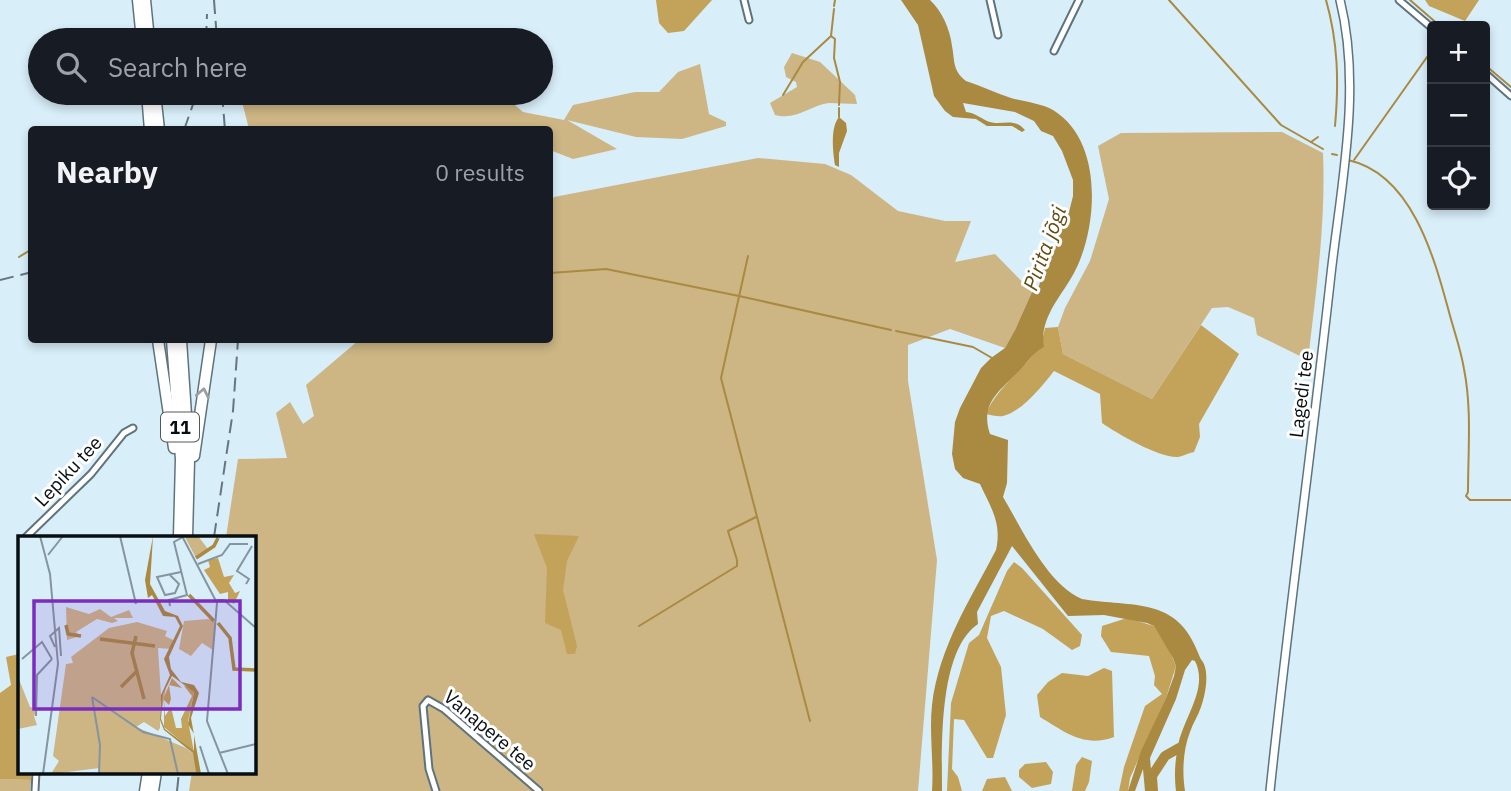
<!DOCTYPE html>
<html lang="en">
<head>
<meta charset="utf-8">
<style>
	:root { --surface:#171b24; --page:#20242c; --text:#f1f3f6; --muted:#9ea1a6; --line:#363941 }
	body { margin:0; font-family:"IBM Plex Sans",sans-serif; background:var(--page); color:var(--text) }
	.controls { position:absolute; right:21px; top:21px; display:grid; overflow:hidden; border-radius:7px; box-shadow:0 4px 10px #0003 }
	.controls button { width:63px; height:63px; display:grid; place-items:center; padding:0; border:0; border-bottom:2px solid var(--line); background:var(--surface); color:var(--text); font:35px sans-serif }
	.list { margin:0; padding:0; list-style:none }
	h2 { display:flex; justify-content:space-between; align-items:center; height:91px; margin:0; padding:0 28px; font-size:30px }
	h2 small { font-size:23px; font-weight:400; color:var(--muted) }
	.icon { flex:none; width:38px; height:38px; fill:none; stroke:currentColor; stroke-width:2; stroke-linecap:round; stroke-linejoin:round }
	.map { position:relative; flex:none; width:1511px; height:791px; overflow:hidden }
	.search { position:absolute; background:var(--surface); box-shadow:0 4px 10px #0003; left:28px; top:28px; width:525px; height:77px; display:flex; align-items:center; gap:18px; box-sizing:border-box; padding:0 24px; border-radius:38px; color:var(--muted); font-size:26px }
	.panel { position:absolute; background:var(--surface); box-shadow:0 4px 10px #0003; left:28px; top:126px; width:525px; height:217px; border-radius:7px }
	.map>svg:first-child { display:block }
	.green { fill:#cdb584 }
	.forest { fill:#c3a25a }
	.water { fill:#aa8941 }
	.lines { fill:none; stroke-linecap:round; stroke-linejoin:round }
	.stream { stroke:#aa8941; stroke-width:2 }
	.river { stroke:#aa8941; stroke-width:10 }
	.street-casing { stroke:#5f737d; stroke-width:9 }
	.secondary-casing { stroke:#5f737d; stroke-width:10 }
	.highway-casing { stroke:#5f737d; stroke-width:13 }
	.street { stroke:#fff; stroke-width:5 }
	.secondary { stroke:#fff; stroke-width:7 }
	.highway { stroke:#fff; stroke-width:10 }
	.rail { stroke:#67757c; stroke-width:2; stroke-dasharray:14 7; stroke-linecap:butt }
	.oneway { stroke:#9c9fa1 }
	.labels { text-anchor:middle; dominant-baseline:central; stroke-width:6; stroke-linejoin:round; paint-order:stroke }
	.shield { fill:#fff; stroke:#52575a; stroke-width:2 }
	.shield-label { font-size:18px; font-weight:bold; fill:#080f13 }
	.street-label { font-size:19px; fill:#080f13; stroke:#fff }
	.water-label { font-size:21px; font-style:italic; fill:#634c14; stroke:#fff }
	.inset-river { fill:none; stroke:#aa8941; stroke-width:3.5 }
	.inset-road { fill:none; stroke:#85959d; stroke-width:2 }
	.view { fill:#7b2cbf; fill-opacity:0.15; stroke:#7b2cbf; stroke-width:3.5 }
	.inset-edge { fill:none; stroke:#080f13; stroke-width:3.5 }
</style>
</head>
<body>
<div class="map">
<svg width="1511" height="791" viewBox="0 0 1511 791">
	<rect width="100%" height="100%" fill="#d8eef9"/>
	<!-- green -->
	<g class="green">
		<path d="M792 53 820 62 855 95 857 104C848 104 838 103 829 103 811 105 796 121 775 115L770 103 797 87 796 82 786 77 784 67Z"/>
		<polygon points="700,64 709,114 726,122 726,126 682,139 636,137 567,120 617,149 573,159 550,150 550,130 249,129 240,94 406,93 456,96 457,93 501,93 523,112 564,120 573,105 635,92 659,92 678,72"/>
		<path d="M1282 132 1323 153C1326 223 1316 291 1308 360L1257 335 1254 318 1228 307 1212 308 1152 399 1063 354 1058 327 1065 308 1090 261 1109 199 1098 146 1121 133Z"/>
		<polygon points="758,158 825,164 851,175 898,211 945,221 971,221 955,262 995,254 1032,292 1015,330 1005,348 950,329 908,345 908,381 937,560 918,791 189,791 192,772 254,772 254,537 226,537 238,459 287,458 276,413 290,402 303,424 314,416 306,385 359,340 550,340 550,203 554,197"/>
		<polygon points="0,779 31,780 30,791 0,791"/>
	</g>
	<!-- forest -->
	<g class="forest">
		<polygon points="656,0 712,0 684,31 668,33 659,23"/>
		<polygon points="1425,0 1479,0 1465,21 1429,6"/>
		<path d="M1201 325 1239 354 1199 424 1200 437 1194 452C1189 453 1183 456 1178 457 1159 458 1118 434 1102 423L1100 394 1054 371C1042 386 1023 411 1003 416 998 417 991 415 986 414 999 380 1040 363 1045 328L1058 327 1063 354 1152 399Z"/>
		<polygon points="534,534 579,536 567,561 563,590 577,646 575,654 567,654 561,630 545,623 547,568"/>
		<polygon points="1014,562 1022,568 1082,635 1080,646 1072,650 1043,629 1004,611 991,616 987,638 1001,667 1006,715 993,758 987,758 964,720 954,719 952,769 958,777 962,791 947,791 951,703 969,643 979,635 1007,571"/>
		<polygon points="1127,618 1154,626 1169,649 1176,666 1166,698 1130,778 1128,791 1119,791 1124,767 1145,706 1162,694 1154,685 1155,676 1149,656 1111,652 1101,636 1102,626"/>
		<polygon points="19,654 19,772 31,772 31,780 0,779 0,693 11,685 6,657"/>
		<path d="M1104 668 1112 671 1114 737C1084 748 1065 732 1040 717L1037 695 1048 682 1062 673 1088 676Z"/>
		<polygon points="1082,757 1092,761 1089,782 1085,791 1072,791 1076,765"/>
		<polygon points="1046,762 1053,772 1051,784 1032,788 1019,777 1019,770 1025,764"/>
		<polygon points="1005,777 1012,791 982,791 987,779"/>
	</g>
	<!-- water -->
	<g class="water">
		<path d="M901 0H930C942 11 950 29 952 46 955 61 952 70 966 81 981 86 996 93 1011 98 1025 102 1040 103 1053 110 1104 141 1098 228 1074 273 1061 297 1039 318 1044 347 1034 352 1029 360 1021 369 1002 390 979 401 990 434L1008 440 1007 483 1003 497C1022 529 1047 584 1082 599 1133 608 1177 595 1199 655 1200 659 1203 661 1204 664 1209 676 1205 696 1201 707 1198 716 1193 723 1190 732 1183 750 1182 772 1185 791H1176C1174 776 1175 761 1178 746 1183 718 1209 689 1195 661L1192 660 1185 670 1176 699 1150 758 1151 770 1157 777 1158 791H1145L1143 769 1135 791H1128L1141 751 1166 698 1174 676 1176 666 1173 658 1154 626 1147 623 1104 615 1068 616 1012 546 977 612 978 624C938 651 942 748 942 791H932C934 762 929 733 932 705 939 647 970 600 996 550 1002 523 991 508 980 484L963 478 955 469 952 454 955 422 960 408 981 368 991 358 1005 348 1015 330 1032 292 1039 286 1044 266 1055 247 1057 235 1069 212 1073 196V180L1062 151 1053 136 1041 131 1034 121 1015 112 963 103 966 112C975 113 979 117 987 121 1001 127 1013 116 1025 130L1022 132 1012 126H987L976 119 953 117 945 111 934 96 918 25Z"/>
		<path d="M839 117 846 123 847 131 839 153V167L835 165C833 151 830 128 839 117Z"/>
	</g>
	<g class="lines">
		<!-- stream -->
		<g class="stream">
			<polyline points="1169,0 1281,125 1323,149"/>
			<path d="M1326 0C1338 42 1339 82 1335 126"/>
			<polyline points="1410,0 1440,26"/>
			<polyline points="834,6 835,0"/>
			<polyline points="831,36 835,39 834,58 840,82 839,105"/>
			<polyline points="1485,65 1511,87"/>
			<polyline points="783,95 803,62 831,36 834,9"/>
			<polyline points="839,108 839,117"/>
			<polyline points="1311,142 1318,137"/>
			<polyline points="1332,154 1337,155"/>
			<path d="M1348 160C1412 174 1434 257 1449 312 1454 331 1461 350 1464 369 1472 409 1468 451 1468 492L1466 496 1470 500H1511"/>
			<polyline points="1354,160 1432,50"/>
			<polyline points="748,256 721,378 810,721"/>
			<polyline points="19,257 32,249"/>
			<polyline points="550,273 606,269 739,296 891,330"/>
			<polyline points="896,331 973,347 992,358"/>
			<polyline points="639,626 737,566 737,560 728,531 756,517"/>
		</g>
		<!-- river -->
		<polyline class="river" points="1150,779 1165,756 1179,748"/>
		<!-- street casing -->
		<g class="street-casing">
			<g id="street">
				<polyline points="744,0 749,20"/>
				<polyline points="990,0 998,35"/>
				<polyline points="1399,0 1432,28"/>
				<polyline points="1054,51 1079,0"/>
				<polyline points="1485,73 1511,96"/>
				<polyline points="26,537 91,474 124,433 133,428"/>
				<polyline points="35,791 36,772"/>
				<polyline points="436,791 429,769 423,706 428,700 444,709 539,791"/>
			</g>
		</g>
		<!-- secondary casing -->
		<g class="secondary-casing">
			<path id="secondary" d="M1270 791C1288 619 1312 447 1331 274 1341 185 1362 88 1340 0"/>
		</g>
		<!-- highway casing -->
		<g class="highway-casing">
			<g id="highway">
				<polyline points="138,0 142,40"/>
				<polyline points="145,0 149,40"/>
				<polyline points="147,93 150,130"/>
				<polyline points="155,93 159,130"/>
				<polyline points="158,340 174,448"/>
				<polyline points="172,340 181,459 179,537"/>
				<polyline points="181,340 189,460 187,537"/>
				<polyline points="194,456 211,340"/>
				<polyline points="145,791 148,772"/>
				<polyline points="153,791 156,772"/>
			</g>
		</g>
		<!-- street -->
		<use href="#street" class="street"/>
		<!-- secondary -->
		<use href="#secondary" class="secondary"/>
		<!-- highway -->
		<use href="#highway" class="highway"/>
		<!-- rail -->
		<g class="rail">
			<polyline points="214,0 217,40"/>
			<polyline points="206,40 207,14"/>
			<polyline points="222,93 225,130"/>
			<polyline points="184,130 197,93"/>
			<polyline points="0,280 32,272"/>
			<polyline points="214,537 233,411 238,340"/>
			<polyline points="177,791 179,772"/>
		</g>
	</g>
	<!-- one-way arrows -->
	<defs><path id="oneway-chevron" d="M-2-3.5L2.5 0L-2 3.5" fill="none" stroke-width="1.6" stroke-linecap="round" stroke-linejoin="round" transform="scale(1.75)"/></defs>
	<use class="oneway" href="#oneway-chevron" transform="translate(203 393) rotate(-79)"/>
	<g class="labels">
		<!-- shield labels -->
		<rect class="shield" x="161" y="412.5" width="38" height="29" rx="5"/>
		<g class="shield-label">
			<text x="180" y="427">11</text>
		</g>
		<!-- street labels -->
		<g class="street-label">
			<text transform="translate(1301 394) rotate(-83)">Lagedi tee</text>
			<text transform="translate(68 471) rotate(-47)">Lepiku tee</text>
			<text transform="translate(490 730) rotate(40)">Vanapere tee</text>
		</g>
		<!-- water labels -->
		<g class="water-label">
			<text transform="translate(1044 248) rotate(-70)">Pirita jõgi</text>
		</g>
	</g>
	<!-- overview -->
	<g transform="translate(18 536)">
		<rect width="238" height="238" fill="#d8eef9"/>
		<path d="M180 0 190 13 178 22 167 1ZM48 71 71 78 82 73 93 81 111 74 115 82H96L100 85 94 87 79 83 58 96 62 100 49 104ZM191 83 197 86 195 114 184 107 173 120 161 113 166 85ZM119 86 149 95 147 100 157 105 153 113 140 112 143 160 148 152 144 174 142 164V192L140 195 126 186 118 191 168 212 177 219 179 238H82V232L33 238 41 225 35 220 48 128 55 127 53 121 91 92ZM0 141 12 171 20 172 16 180 19 189 0 193Z" fill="#cdb584"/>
		<path d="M200 22 206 41 216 39 211 47 217 57 222 55 216 68 210 64V56L202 58 186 34 192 31 190 24ZM154 142 164 152 151 149 153 163 151 169 146 164 147 180 153 171 158 192H164L163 183 174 160 166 150 173 151 176 156 170 185 176 216 146 191V161Z" fill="#c3a25a"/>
		<path d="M135 0 132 48 147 75 160 80 165 90 151 121 153 133 163 146 176 149 181 157 173 182 183 238 178 236 175 217 146 194 142 184 143 159 152 139 146 123 162 90 157 81 145 80 134 59 130 62 127 44ZM154 140 176 156 170 188 176 198V215L147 193 143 183 145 158Z" fill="#aa8941" fill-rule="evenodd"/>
		<path class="inset-river" d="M178 22 196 10 200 2M171 59 196 85M200 87 212 102 216 133 238 134M48 89 50 98 63 100M118 100 114 117 126 163M82 103 137 110M103 151 118 136"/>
		<path class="inset-road" d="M22 0 32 38 40 128 25 238M102 0 118 68M164 0 199 67 189 185 210 238M30 19 45 0M180 28 204 19 212 8H230M152 39 161 48 157 57 147 59 139 41 163 36M228 48 231 43 219 35 234 10M199 64H206L238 92M152 70 151 64 169 59 156 6 165 1M37 111 32 100 41 92 43 120M4 123 24 106 34 123M74 161 125 196 152 203 160 238M74 161 82 209 81 238M18 180 19 139 34 123M182 210 191 238M201 217 238 208"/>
		<path class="view" d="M16 65H222V173H16Z"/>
		<rect width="238" height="238" class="inset-edge"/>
	</g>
</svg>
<div class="controls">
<button>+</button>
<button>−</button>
<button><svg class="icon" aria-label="locate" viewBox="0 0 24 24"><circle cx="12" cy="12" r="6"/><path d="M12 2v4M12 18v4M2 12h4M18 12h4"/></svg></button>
</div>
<div class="search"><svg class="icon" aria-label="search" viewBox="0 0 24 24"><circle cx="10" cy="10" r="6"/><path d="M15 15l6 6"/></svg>Search here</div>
<section class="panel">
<h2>Nearby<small>0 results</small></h2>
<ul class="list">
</ul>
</section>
</div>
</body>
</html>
